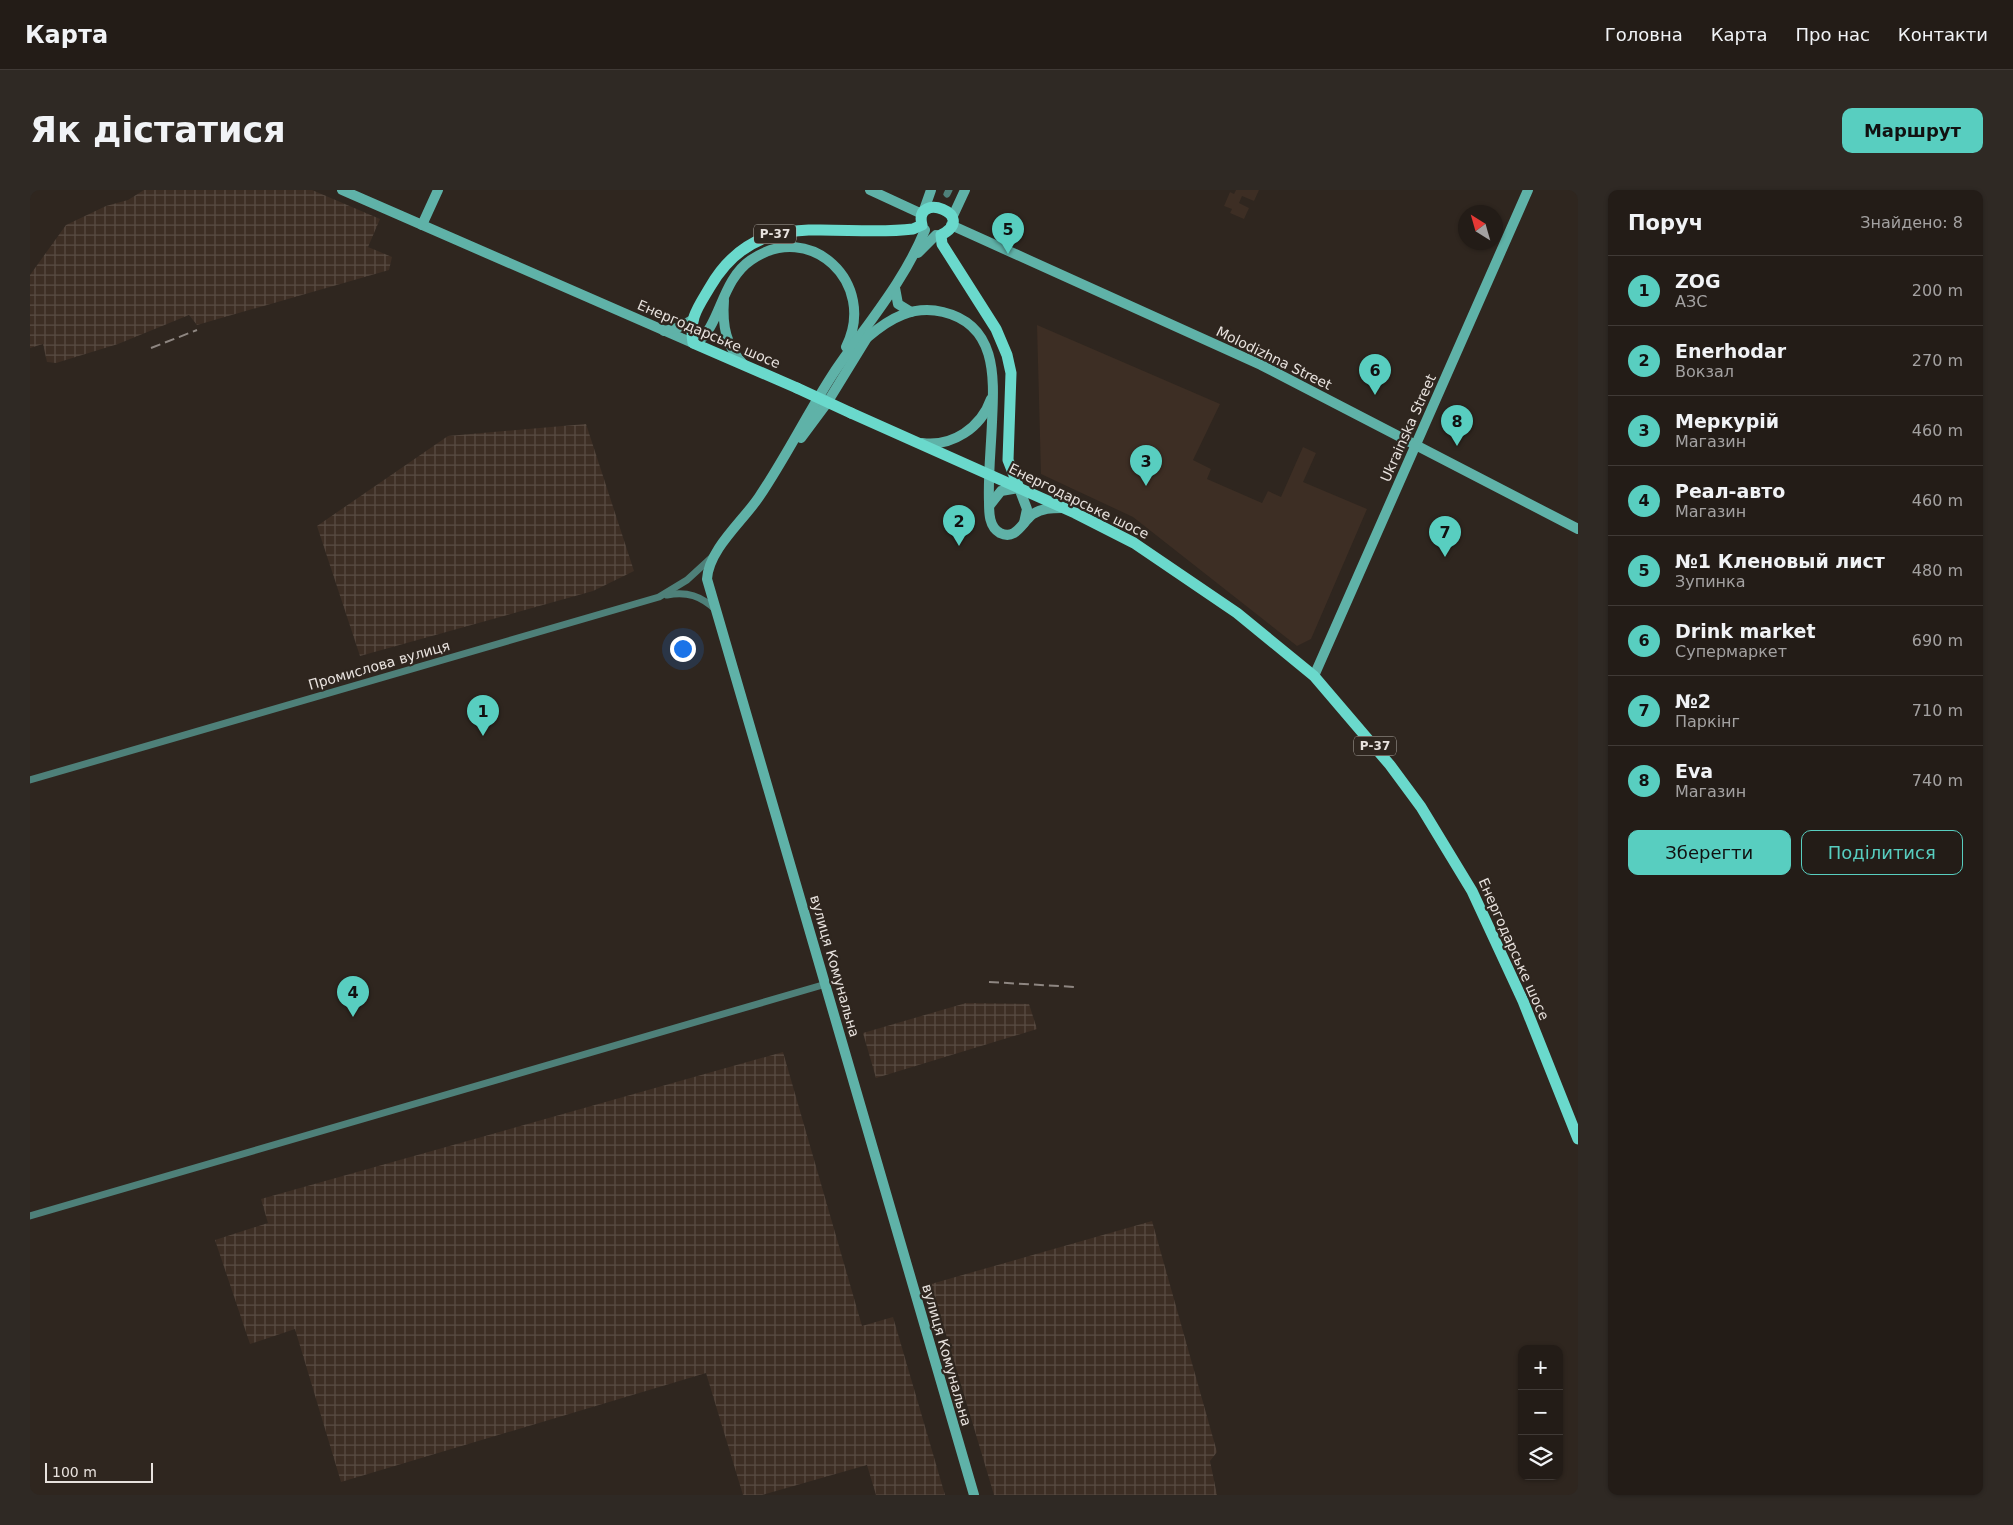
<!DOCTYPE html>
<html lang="uk">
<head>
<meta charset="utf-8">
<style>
	:root { --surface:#231c17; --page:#2f2924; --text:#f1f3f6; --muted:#a3a1a1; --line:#403a36; --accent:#58cec0 }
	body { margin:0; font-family:"DejaVu Sans",sans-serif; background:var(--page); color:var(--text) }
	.controls { position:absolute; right:15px; bottom:15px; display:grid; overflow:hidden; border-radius:10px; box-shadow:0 1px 4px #0004 }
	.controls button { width:45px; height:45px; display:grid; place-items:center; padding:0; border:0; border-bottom:1px solid var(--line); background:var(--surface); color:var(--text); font:25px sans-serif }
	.compass { position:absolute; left:1428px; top:15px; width:45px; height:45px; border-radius:50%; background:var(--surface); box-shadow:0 1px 4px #0004; rotate:323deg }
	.scale { position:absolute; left:15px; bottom:12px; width:108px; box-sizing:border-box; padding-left:5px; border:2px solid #e8e2de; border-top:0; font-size:14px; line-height:18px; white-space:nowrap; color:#e8e2de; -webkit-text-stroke:4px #2f261f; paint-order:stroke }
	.you { position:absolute; left:652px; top:458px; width:18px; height:18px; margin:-12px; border:4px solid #fff; border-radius:50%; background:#1a73e8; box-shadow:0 0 0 8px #1a73e833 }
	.badge { display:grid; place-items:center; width:32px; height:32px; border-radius:50%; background:var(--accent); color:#111; font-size:16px; font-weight:700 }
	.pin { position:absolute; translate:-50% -41px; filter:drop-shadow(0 1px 2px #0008) }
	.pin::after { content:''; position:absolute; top:26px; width:18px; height:15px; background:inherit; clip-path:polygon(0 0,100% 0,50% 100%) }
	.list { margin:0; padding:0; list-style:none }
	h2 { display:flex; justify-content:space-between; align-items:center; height:65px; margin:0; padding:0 20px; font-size:21px }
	h2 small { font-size:16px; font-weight:400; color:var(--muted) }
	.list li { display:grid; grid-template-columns:32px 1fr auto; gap:15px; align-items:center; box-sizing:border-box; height:70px; padding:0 20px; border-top:1px solid var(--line) }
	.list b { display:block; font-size:19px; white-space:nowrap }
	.list p { margin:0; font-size:16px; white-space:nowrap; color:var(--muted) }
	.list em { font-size:16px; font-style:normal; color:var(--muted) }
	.actions { display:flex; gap:10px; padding:15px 20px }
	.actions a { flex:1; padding:11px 0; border:1px solid var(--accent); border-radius:10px; text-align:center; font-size:18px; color:var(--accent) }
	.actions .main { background:var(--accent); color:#111 }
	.icon { flex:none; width:28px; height:28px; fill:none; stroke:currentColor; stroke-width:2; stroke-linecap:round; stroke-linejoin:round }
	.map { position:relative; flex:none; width:1548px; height:1305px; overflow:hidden; border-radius:10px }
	header { display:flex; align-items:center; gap:30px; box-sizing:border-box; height:70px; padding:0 25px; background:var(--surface); border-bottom:1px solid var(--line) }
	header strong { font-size:24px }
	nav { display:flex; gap:28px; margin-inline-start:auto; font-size:18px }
	.intro { display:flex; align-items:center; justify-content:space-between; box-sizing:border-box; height:120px; padding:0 30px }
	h1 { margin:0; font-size:35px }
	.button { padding:12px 22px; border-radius:10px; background:var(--accent); color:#111; font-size:18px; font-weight:700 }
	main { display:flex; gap:30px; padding:0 30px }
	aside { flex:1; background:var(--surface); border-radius:10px; box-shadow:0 1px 4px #0004 }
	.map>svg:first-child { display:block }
	.built { fill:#3d2e24 }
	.industrial { fill:url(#industrial-grid) }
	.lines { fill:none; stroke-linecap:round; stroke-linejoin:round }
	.street { stroke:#4e8079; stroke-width:7 }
	.secondary { stroke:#5fb2a8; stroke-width:10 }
	.primary { stroke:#6ad9cc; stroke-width:11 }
	.rail { stroke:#8e8681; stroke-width:2; stroke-dasharray:10 5; stroke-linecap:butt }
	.primary-bridge { stroke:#6ad9cc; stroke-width:11 }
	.labels { text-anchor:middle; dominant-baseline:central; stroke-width:4.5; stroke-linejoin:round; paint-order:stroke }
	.shield { fill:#2f261f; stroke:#b0aaa5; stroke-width:1 }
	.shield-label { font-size:12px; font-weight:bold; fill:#e8e2de }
	.street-label { font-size:14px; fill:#e8e2de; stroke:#2f261f }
</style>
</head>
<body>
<header>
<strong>Карта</strong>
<nav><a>Головна</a><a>Карта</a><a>Про нас</a><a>Контакти</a></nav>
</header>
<div class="intro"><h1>Як дістатися</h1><a class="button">Маршрут</a></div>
<main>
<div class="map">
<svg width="1548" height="1305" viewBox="0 0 1548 1305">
	<defs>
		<pattern id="industrial-grid" width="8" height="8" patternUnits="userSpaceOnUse" patternTransform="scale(1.25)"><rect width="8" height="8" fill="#3d2e24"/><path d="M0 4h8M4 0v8" fill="none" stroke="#594c43"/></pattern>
	</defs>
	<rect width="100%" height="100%" fill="#2f261f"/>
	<!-- built -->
	<g class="built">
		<polygon points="1206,0 1229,0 1224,11 1212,6 1209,13 1219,18 1214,29 1200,23 1202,19 1194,16 1200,2 1204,4"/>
		<polygon points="1007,135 1190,214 1163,270 1181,279 1177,289 1232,313 1238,301 1251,307 1273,257 1286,263 1273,292 1337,319 1281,449 1267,456 1103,327 1011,284"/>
	</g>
	<!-- industrial -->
	<g class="industrial">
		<polygon points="114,0 282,0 350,29 338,57 362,67 359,80 167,135 159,125 88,154 26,173 17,172 13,154 0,158 0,85 36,35 76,16 98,10"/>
		<polygon points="556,234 604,381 563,401 330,466 287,336 418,246"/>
		<polygon points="936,813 999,814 1007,839 846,888 833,843"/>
		<polygon points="753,862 832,1136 863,1127 915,1305 846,1305 837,1275 732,1305 713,1305 676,1183 311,1292 265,1139 220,1154 185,1050 238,1033 231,1009"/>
		<polygon points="1122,1031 1187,1262 1180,1271 1187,1305 964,1305 901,1094"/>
	</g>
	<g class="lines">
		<!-- street -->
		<g class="street">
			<polyline points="917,4 919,0"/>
			<path d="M637 405C657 401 671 406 686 420"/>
			<polyline points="0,590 629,407 657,390 681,368"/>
			<polyline points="0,1026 796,794"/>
		</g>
		<!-- secondary -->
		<g class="secondary">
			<path d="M312 0 665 154C691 137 690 91 721 70 780 29 848 93 816 157"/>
			<polyline points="840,0 892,24"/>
			<polyline points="894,20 901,0"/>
			<polyline points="922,28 935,0"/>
			<polyline points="392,35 408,0"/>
			<polyline points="921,35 1231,175 1548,339"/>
			<path d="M895 40C873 94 835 136 803 184 777 224 756 267 729 307 713 331 679 359 677 389L944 1305"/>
			<polyline points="888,63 906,45"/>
			<polyline points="865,98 868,114 881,122"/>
			<path d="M694 110C692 135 696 157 714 175"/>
			<polyline points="634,141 650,137 662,130"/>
			<path d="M838 147C860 128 883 115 913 122 968 135 964 189 962 232 961 259 958 285 959 312 959 323 959 337 970 343 986 351 992 332 1003 324 1012 318 1022 318 1032 318"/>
			<polyline points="771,248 797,213 840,143"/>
			<path d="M892 253C922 257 951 238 961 209"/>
			<polyline points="960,315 971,301 989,298 997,319 994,333"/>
			<polyline points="1284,486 1498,0"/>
		</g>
		<!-- primary -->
		<g class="primary">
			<path d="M767 198 663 153C659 128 667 119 680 97 728 14 804 49 883 39L892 35C883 0 950 25 911 45L912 54 966 139 977 165 981 183 978 270 989 298"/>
			<polyline points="821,223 1045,323 1104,353 1207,423 1284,486 1360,575 1391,617 1442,701 1493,811 1548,949"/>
		</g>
		<!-- rail -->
		<g class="rail">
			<polyline points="121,158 167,140"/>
			<polyline points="959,792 1046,797"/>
		</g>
		<!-- primary-bridge -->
		<polyline class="primary-bridge" points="767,198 821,223"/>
	</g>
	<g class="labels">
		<!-- shield labels -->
		<g class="shield">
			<rect x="724" y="34.5" width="42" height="19" rx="4"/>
			<rect x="1324" y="546.5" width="42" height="19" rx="4"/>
		</g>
		<g class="shield-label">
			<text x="745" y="44">Р-37</text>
			<text x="1345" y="556">Р-37</text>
		</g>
		<!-- street labels -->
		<g class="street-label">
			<text transform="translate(679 144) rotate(23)">Енергодарське шосе</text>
			<text transform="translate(1244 168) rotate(26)">Molodizhna Street</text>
			<text transform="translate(1378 238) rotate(-66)">Ukrainska Street</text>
			<text transform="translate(1049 311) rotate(26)">Енергодарське шосе</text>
			<text transform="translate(349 475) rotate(-16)">Промислова вулиця</text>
			<text transform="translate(1484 759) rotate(66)">Енергодарське шосе</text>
			<text transform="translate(805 776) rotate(74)">вулиця Комунальна</text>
			<text transform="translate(917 1165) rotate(74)">вулиця Комунальна</text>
		</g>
	</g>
</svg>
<div class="controls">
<button>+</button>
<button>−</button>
<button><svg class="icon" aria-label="layers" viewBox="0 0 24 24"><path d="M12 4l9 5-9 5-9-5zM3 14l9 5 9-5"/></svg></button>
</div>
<svg class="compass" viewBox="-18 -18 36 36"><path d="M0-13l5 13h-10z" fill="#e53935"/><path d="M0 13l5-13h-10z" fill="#a3a1a1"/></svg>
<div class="scale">100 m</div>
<div class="you"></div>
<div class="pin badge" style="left:453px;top:546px">1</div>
<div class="pin badge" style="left:929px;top:356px">2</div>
<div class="pin badge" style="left:1116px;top:296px">3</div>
<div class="pin badge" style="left:323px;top:827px">4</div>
<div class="pin badge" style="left:978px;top:64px">5</div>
<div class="pin badge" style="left:1345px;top:205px">6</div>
<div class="pin badge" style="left:1415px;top:367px">7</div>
<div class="pin badge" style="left:1427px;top:256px">8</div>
</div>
<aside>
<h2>Поруч<small>Знайдено: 8</small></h2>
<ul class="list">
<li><span class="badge">1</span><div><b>ZOG</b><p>АЗС</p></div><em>200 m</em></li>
<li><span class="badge">2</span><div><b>Enerhodar</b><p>Вокзал</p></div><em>270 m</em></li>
<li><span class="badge">3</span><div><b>Меркурій</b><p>Магазин</p></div><em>460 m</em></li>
<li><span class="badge">4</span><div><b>Реал-авто</b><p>Магазин</p></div><em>460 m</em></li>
<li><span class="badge">5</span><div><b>№1 Кленовый лист</b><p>Зупинка</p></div><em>480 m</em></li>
<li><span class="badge">6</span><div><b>Drink market</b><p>Супермаркет</p></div><em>690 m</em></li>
<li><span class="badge">7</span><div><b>№2</b><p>Паркінг</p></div><em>710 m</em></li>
<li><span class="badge">8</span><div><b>Eva</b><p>Магазин</p></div><em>740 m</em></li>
</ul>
<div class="actions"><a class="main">Зберегти</a><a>Поділитися</a></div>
</aside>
</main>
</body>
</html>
